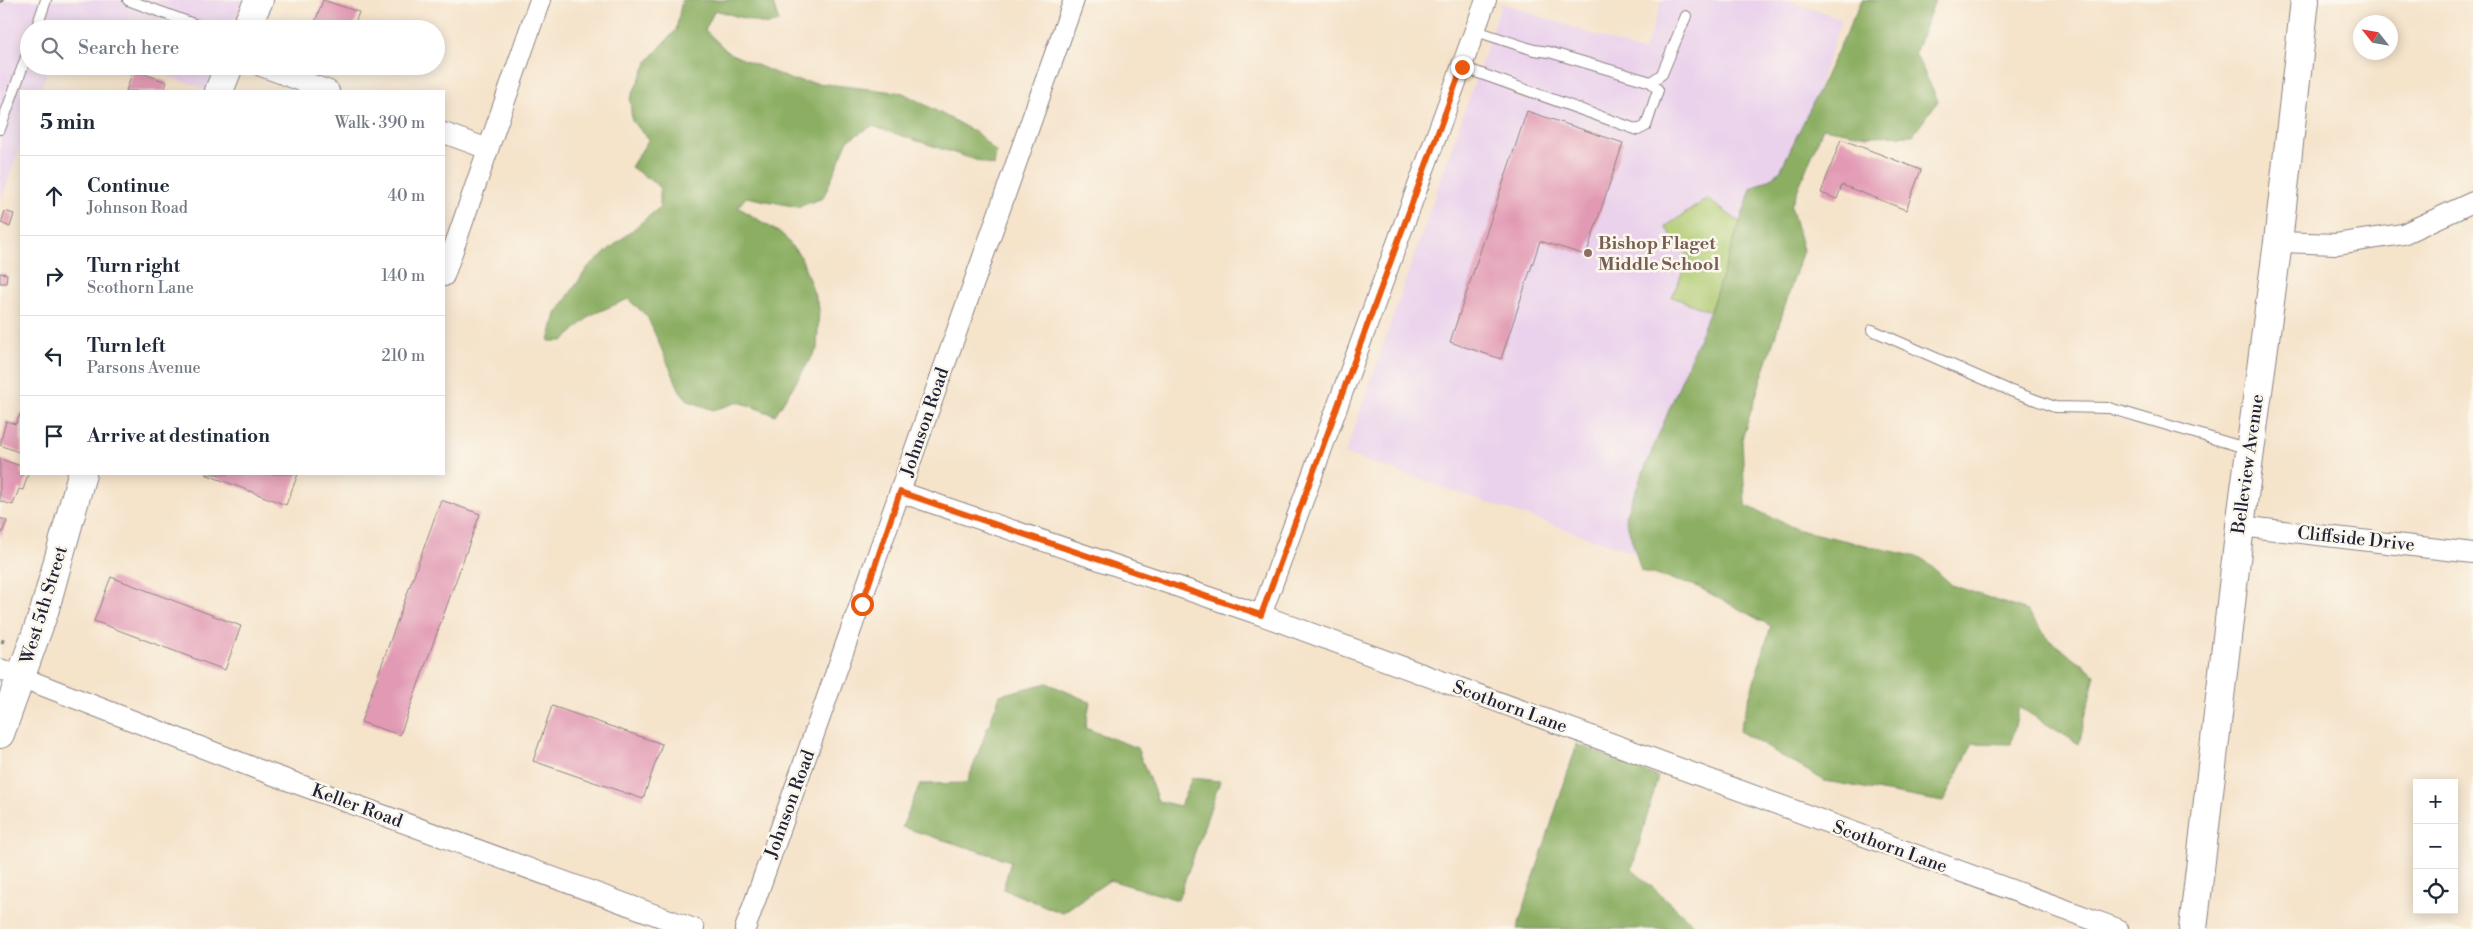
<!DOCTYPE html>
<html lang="en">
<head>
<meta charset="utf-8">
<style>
	:root { --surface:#fff; --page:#f6f6f7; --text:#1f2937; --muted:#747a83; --line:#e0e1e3 }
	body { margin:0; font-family:"Libre Bodoni",serif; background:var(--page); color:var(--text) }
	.controls { position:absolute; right:15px; bottom:15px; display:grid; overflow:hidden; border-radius:0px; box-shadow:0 2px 12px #0003 }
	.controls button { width:45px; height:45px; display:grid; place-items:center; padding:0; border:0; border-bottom:1px solid var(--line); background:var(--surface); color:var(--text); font:25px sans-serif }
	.compass { position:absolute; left:2353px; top:15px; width:45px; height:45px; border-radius:50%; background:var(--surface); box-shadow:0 2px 12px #0003; rotate:301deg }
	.stop { position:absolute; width:15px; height:15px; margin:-11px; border:4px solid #ea580c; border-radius:50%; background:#fff }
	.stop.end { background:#ea580c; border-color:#fff; box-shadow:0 1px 5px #0008 }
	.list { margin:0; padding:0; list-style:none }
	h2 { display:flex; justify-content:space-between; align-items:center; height:65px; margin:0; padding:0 20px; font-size:21px }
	h2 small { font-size:16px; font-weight:400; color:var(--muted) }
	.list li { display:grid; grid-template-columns:32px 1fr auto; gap:15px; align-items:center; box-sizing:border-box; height:80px; padding:0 20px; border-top:1px solid var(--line) }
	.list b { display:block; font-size:19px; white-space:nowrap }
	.list p { margin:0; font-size:16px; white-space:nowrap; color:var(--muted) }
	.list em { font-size:16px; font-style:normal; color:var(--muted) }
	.icon { flex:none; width:28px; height:28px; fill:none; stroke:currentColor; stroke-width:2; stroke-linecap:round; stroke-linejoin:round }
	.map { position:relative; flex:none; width:2473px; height:929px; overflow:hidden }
	.search { position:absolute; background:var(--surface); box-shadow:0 2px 12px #0003; left:20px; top:20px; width:425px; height:55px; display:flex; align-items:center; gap:12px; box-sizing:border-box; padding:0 18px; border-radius:28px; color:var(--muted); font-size:19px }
	.panel { position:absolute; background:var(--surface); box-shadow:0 2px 12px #0003; left:20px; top:90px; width:425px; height:385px; border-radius:0px }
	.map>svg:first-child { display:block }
	.built { fill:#ead1ec }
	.green { fill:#afca70; stroke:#687656 }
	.forest { fill:#8bae62; stroke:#56684e }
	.building { fill:#e29ab4 }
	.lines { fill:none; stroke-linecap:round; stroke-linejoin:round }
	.lane-casing { stroke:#8c8282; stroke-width:12 }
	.street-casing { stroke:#8c8282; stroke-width:22 }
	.secondary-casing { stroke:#8c8282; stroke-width:30 }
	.path { stroke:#8c8282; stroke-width:3; stroke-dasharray:4 4; stroke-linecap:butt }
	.lane { stroke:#fff; stroke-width:10 }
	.street { stroke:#fff; stroke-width:20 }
	.secondary { stroke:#fff; stroke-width:28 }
	.route { stroke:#ea580c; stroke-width:6 }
	.education-dot { fill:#8d6e63; stroke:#fbf7ec; stroke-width:2 }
	.labels { text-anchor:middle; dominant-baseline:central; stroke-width:5; stroke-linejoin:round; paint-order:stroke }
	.education-label { font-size:18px; font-weight:bold; fill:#785e54; stroke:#fbf7ec; text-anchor:start }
	.street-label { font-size:18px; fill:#22223b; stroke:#fbf7ec }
</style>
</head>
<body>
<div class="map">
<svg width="2473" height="929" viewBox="0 0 2473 929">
	<rect width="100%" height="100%" fill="#fbf7ec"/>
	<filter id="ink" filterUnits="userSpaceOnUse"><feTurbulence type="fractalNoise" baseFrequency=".02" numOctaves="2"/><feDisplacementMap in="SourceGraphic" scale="10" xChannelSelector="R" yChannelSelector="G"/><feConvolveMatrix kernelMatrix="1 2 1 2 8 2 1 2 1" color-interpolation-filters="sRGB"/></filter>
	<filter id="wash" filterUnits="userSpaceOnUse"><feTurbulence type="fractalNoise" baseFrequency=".0096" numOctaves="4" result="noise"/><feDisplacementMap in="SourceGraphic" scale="20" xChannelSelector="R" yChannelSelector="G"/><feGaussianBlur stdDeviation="1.12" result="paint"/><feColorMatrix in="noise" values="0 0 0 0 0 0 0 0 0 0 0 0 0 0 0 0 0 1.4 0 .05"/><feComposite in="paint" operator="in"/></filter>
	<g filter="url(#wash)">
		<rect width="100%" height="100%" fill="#f5e3ca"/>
		<!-- built -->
		<g class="built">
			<polygon points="0,0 243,0 232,29 29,29 29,66 49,66 40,91 21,91 21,144 0,203"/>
			<polygon points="1662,0 1787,0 1842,19 1655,560 1345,454 1502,3 1644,52"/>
			<polygon points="139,66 217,66 208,90"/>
		</g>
		<!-- green -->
		<polygon class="green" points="1707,199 1741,223 1710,311 1672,297 1689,257 1665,227"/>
		<!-- forest -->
		<g class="forest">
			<polygon points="682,0 772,0 779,22 767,25 715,10 705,30 729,53 792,80 903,93 977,133 996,152 994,166 872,126 848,140 823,198 798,207 746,197 738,207 783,235 801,257 819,308 817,349 775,415 739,402 713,410 689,401 680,391 647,316 628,299 591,315 563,341 549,341 556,314 588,267 660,207 660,187 631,167 649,139 632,121 630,99 648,61 676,30"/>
			<polygon points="1862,0 1935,0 1915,53 1938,101 1913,135 1868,136 1823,128 1791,206 1803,250 1742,439 1745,505 1799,530 1922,558 1952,585 2027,611 2049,640 2095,674 2079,744 2019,707 2011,744 1973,743 1943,802 1825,781 1739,731 1771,626 1696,586 1641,571 1625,516 1710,311 1751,189 1779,173"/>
			<polygon points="1047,683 1090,702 1085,728 1137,748 1158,801 1180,806 1192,778 1220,781 1178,900 1110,880 1062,913 1003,889 1011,861 902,827 920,784 967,783 1000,695"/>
			<polygon points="1577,744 1658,777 1632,869 1699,929 1517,929"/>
		</g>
		<g id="blocks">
			<!-- building -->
			<g class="building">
				<polygon points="323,0 359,12 353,29 321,29 323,24 315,22"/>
				<polygon points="133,70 167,82 164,91 126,91"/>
				<polygon points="1527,111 1623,143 1586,255 1540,241 1501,359 1450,342"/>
				<polygon points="1841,139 1921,170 1906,210 1842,185 1837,199 1821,193"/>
				<polygon points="5,211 14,214 10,227 1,223"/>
				<polygon points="0,273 7,274 6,283 0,283"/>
				<polygon points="21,412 21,453 0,445 6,421 16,424"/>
				<polygon points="0,459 21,466 21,474 28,474 23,490 19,489 13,505 0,501"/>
				<polygon points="205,474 298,474 286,505"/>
				<polygon points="441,500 480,514 400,735 361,722"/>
				<polygon points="0,518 7,521 0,538"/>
				<polygon points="111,577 241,626 225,670 94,621"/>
				<polygon points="552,706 662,744 643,799 533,761"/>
			</g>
		</g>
	</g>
	<g filter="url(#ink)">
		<use href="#blocks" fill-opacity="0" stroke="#8c8282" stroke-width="1"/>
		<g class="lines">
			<!-- lane casing -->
			<g class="lane-casing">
				<g id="lane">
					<polyline points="128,0 207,29"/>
					<polyline points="36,29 46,0"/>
					<polyline points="1462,67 1638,130 1646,126 1658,90 1651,82 1549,52 1534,50 1476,31"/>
					<polyline points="1651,82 1662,74 1686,16"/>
					<polyline points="0,129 29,49"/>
					<polyline points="1872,330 2011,391 2055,407 2109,408 2249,449"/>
				</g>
			</g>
			<!-- street casing -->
			<g class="street-casing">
				<g id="street">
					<polyline points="261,66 329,91"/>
					<polyline points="444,133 488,149"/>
					<polyline points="2278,242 2336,244 2403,234 2473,202"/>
					<polyline points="444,276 540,0"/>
					<polyline points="900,492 1261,615 2118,929"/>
					<polyline points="2240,526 2473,553"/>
					<polyline points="1261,615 1486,0"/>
					<polyline points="0,669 257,769 694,929"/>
					<polyline points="745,929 1074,0"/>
				</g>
			</g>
			<!-- secondary casing -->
			<g class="secondary-casing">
				<g id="secondary">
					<polyline points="245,29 259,0"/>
					<polyline points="219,91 229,66"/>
					<polyline points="0,734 44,612 82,474"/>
					<polyline points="2193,929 2240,526 2278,242 2305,0"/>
				</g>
			</g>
			<!-- path -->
			<g class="path">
				<polyline points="0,2 4,0"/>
				<polyline points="2,643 4,637"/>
			</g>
			<!-- lane -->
			<use href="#lane" class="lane"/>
			<!-- street -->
			<use href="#street" class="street"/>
			<!-- secondary -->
			<use href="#secondary" class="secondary"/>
		</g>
	</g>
	<g class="lines" filter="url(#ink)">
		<!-- route -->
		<polyline class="route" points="862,604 900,492 1261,615 1462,67"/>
	</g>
	<!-- markers -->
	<circle class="education-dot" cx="1588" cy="253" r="5"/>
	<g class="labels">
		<!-- education labels -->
		<g class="education-label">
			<text x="1598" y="243">Bishop Flaget<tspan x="1598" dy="21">Middle School</tspan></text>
		</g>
		<!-- street labels -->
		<g class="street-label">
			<text transform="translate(925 422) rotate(-71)">Johnson Road</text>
			<text transform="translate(2248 464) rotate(-82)">Belleview Avenue</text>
			<text transform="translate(2356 539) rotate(6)">Cliffside Drive</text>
			<text transform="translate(44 605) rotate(-73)">West 5th Street</text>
			<text transform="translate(1510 707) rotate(20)">Scothorn Lane</text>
			<text transform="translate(790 804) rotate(-70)">Johnson Road</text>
			<text transform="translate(357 806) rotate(20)">Keller Road</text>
			<text transform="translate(1890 847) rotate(20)">Scothorn Lane</text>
		</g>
	</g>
</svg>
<div class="controls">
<button>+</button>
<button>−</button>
<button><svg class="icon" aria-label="locate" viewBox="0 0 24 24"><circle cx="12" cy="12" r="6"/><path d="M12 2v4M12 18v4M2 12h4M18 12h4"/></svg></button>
</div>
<svg class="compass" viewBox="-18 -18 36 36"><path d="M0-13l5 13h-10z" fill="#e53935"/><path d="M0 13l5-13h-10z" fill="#747a83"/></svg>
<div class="stop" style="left:862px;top:604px"></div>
<div class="stop end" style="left:1462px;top:67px"></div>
<div class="search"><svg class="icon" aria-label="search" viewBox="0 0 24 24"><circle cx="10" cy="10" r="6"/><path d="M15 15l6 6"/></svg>Search here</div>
<section class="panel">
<h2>5 min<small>Walk · 390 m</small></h2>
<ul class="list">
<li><svg class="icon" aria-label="ahead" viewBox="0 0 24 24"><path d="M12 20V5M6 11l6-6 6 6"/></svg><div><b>Continue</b><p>Johnson Road</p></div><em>40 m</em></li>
<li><svg class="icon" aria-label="right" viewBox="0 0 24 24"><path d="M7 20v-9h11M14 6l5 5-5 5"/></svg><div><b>Turn right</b><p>Scothorn Lane</p></div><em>140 m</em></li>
<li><svg class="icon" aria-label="left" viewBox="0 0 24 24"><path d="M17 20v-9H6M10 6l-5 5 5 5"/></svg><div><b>Turn left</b><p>Parsons Avenue</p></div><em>210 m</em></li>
<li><svg class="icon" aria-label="arrive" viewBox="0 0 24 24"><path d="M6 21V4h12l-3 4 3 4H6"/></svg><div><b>Arrive at destination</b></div></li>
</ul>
</section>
</div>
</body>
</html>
